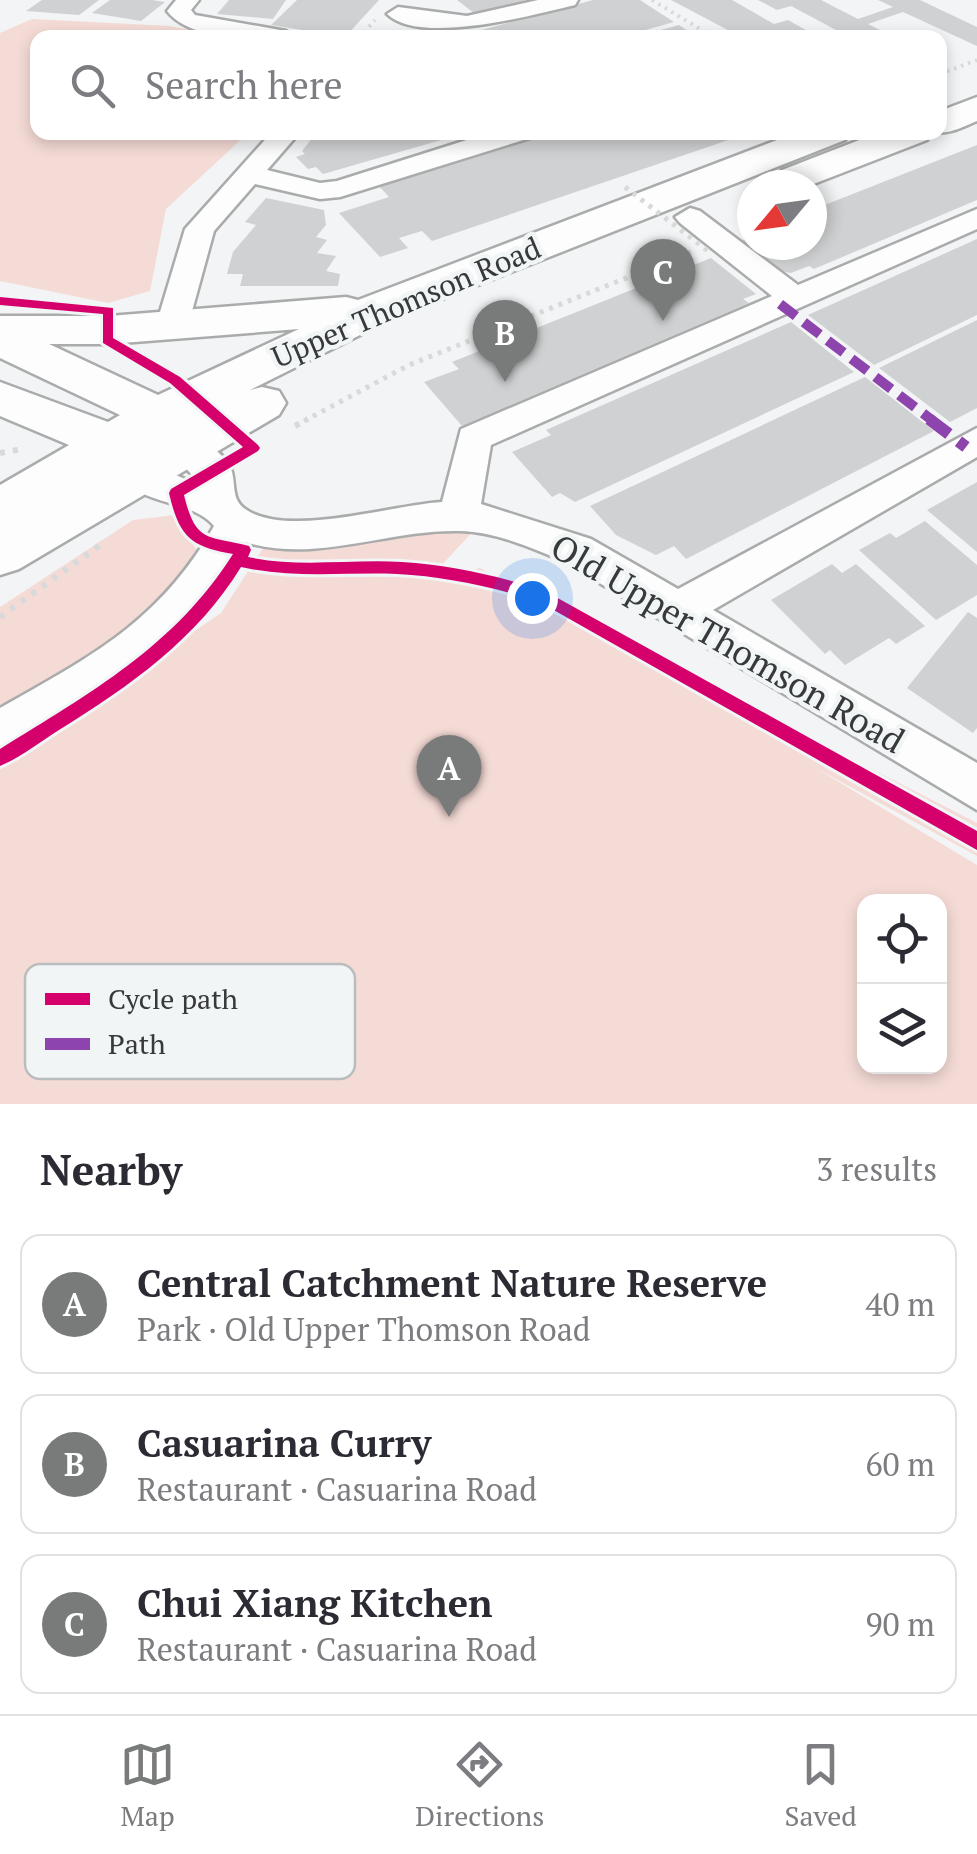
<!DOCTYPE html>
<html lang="en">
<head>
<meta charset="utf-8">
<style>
	:root { --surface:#fff; --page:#f2f2f3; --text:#2b2b33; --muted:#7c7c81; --line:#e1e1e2; --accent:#797b7b }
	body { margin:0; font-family:"PT Serif",serif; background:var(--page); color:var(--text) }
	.controls { position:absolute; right:30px; bottom:30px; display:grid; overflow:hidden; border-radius:20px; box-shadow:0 5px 15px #0003 }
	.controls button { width:90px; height:90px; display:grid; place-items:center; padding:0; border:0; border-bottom:2px solid var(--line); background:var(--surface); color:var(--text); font:50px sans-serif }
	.compass { position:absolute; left:737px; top:170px; width:90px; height:90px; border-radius:50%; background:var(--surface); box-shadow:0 5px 15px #0003; rotate:241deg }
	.you { position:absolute; left:532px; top:598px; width:35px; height:35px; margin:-25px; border:8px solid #fff; border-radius:50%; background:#1a73e8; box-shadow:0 0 0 15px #1a73e833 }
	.badge { display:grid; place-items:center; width:65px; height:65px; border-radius:50%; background:var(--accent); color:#fff; font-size:32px; font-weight:700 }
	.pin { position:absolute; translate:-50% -82px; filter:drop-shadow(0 2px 5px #0008) }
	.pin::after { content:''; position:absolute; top:52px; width:35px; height:30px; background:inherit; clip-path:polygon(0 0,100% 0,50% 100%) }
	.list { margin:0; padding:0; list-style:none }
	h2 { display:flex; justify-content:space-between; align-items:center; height:130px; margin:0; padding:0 40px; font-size:42px }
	h2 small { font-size:32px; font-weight:400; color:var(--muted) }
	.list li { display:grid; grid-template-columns:65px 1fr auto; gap:30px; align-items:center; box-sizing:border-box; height:140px; margin:0 20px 20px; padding:0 20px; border:2px solid var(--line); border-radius:20px }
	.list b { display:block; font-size:38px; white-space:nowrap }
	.list p { margin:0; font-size:32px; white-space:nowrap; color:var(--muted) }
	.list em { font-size:32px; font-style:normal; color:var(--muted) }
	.icon { flex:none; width:55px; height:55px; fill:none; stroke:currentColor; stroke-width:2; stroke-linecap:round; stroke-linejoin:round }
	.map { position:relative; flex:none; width:977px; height:1104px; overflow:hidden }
	.search { position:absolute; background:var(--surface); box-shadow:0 5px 15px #0003; left:30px; right:30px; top:30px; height:110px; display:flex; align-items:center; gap:25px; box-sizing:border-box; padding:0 35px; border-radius:20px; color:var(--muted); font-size:38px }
	.sheet { height:610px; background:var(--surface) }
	nav { display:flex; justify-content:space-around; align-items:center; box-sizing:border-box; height:140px; border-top:2px solid var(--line); background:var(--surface); font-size:28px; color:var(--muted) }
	nav a { display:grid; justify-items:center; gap:5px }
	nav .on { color:var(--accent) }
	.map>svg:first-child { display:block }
	.green { fill:#f5dbd6; fill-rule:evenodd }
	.building { fill:#d0d1d2 }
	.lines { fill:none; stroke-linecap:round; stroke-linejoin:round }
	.minor-casing { stroke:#aaacac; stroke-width:5 }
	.primary-casing { stroke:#aaacac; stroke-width:5 }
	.path-far2 { stroke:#d8d9d9; stroke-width:4; stroke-dasharray:2.5 5; stroke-linecap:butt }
	.path-far1 { stroke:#d8d9d9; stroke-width:5; stroke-dasharray:4 6; stroke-linecap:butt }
	.path { stroke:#d8d9d9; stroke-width:6; stroke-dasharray:5 8; stroke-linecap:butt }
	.minor { fill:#fdfdfe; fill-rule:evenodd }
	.primary { fill:#fdfdfe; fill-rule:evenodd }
	.path-bridge { stroke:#d8d9d9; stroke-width:5; stroke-dasharray:4 6; stroke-linecap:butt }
	.quiet-far1 { stroke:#8e44ad; stroke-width:10; stroke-dasharray:20 10; stroke-linecap:butt }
	.quiet { stroke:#8e44ad; stroke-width:12; stroke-dasharray:25 12; stroke-linecap:butt }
	.cycleway-casing { stroke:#f1f5f6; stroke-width:6 }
	.cycleway { fill:#d6006c; fill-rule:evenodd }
	.labels { text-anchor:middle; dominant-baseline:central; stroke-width:9; stroke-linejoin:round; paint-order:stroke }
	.far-street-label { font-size:30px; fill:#383a3a; stroke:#f1f5f6 }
	.street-label { font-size:35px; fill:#383a3a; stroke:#f1f5f6 }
	.key { fill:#f1f5f6; stroke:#babdbe; stroke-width:2.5 }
	.key-label { font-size:28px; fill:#383a3a }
</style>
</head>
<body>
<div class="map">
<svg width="977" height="1104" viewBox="0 0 977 1104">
	<rect width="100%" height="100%" fill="#f2f4f5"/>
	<!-- green -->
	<g class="green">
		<polygon points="32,19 169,26 231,37 38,38 38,132 248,133 166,209 150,291 108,303 0,281 0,33"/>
		<polygon points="175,515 196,549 194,588 0,718 0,607 133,520"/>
		<path d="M478 526 439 568 470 586 477 581 462 572 480 568 977 823V856L814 767 977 865V1104H0V764L221 613 267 542ZM864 902H940V1066H864Z"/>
	</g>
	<!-- building -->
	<g class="building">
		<polygon points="42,0 99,0 79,15 26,11"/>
		<polygon points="110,0 152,0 165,2 141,21 92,13"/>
		<polygon points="229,0 286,0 273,19 217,14"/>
		<polygon points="297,0 379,0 345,37 271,25"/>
		<polygon points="457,0 524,0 524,1 474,13"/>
		<polygon points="593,0 640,0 674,22 617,38 452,38"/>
		<polygon points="671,0 732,0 774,24 788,20 820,38 743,38"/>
		<polygon points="758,0 821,0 858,19 893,7 878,0 920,0 977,27 977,46 903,12 868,24 895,38 851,38 791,6 777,10"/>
		<polygon points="679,25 698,38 639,38 639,36"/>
		<polygon points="328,132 462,132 462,134 323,174 316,167 308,169 296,157 305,154 302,151 313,137"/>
		<polygon points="546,132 749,133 432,241 422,231 399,238 408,248 380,257 339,213 389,197 378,185"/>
		<polygon points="977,145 977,200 814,269 809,266 791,273 779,271 740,242 752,234 752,245 812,245 812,210"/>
		<polygon points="266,198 324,210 326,225 316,237 327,240 317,253 336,256 326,271 340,274 338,286 240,286 243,274 227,274 233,252 256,225 245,222"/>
		<polygon points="977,239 977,315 874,365 808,315"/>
		<polygon points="711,258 756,294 743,299 749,303 462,426 424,382 459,369 452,362"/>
		<polygon points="977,320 977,408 950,422 879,368"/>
		<polygon points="791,322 854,372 575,502 560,493 552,497 512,452 551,435 546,430"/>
		<polygon points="865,377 934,431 686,559 674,546 656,555 616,535 590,506"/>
		<polygon points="977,482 977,552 927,510"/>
		<polygon points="925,521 977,565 977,595 936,620 859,550 890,533 896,538"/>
		<polygon points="832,564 842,573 856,564 925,626 896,644 889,638 845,665 830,650 825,654 771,600"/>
		<polygon points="968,612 977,618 977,728 973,733 907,688"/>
	</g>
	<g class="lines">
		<!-- minor casing -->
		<g class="minor-casing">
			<g id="minor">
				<path d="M176 0H199L191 10 195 15 286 31 297 38C259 38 192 43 167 11Z"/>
				<path d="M538 0H578L575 5C533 15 420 46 387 14L398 7 467 16Z"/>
				<polygon points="272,132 300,132 267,170 320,183 337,181 492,132 534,132 530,138 340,197 320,199 255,184 214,231 189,322 184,329 162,329 157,322 185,229"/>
				<path d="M690 208 700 211 798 285 977 209V229L491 445 481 504 591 539 678 589 977 428V457L713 610 977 763V810L563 561C530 547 496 532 460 531 388 529 316 564 245 542 201 625 154 665 74 712 50 726 26 743 0 752V708C92 656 160 621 214 526 191 498 138 507 118 472L124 462 137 458 194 483V477L165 446 170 437C190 431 226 450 232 472 236 489 231 502 250 512 295 536 392 505 442 502L461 429 772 296 680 223 675 217Z"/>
			</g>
		</g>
		<!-- primary casing -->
		<g class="primary-casing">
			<g id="primary">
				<path d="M977 97V121C964 126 949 135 935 132H940V111Z"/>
				<path d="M798 132H850L845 140 392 319 250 390 262 387 279 391 286 403 279 415 19 569 0 575V485L69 445 0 416V382L108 422 120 415 0 358V316H109L346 297 358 300ZM299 329 158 395 49 344H109Z"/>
				<polygon points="880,132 932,132 927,140 811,185 781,185 776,178 782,170"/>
			</g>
		</g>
		<!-- path-far2 -->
		<g class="path-far2">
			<polyline points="652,0 715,38"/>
			<polyline points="359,38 375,20"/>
			<polyline points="940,74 977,60"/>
		</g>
		<!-- path-far1 -->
		<polyline class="path-far1" points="304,421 409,365 691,252"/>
		<!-- path -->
		<g class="path">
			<polyline points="295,426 308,419"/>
			<polyline points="0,453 23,449"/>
			<polyline points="0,617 100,545"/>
		</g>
		<!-- minor -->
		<use href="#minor" class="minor"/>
		<!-- primary -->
		<use href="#primary" class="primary"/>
		<!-- path-bridge -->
		<polyline class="path-bridge" points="625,187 712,254"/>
		<!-- quiet-far1 -->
		<polyline class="quiet-far1" points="780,304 933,421"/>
		<!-- quiet -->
		<polyline class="quiet" points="929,419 966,447"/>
		<!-- cycleway casing -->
		<g class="cycleway-casing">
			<path id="cycleway" d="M0 297 113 308V338L180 377 258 445 260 448 258 451 184 495C196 544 207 535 249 546L251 550 248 557C298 568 350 559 402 562 450 565 499 576 545 591L977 831V850L536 600C490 587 444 576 397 574 345 572 293 579 241 567 197 639 130 686 59 730 40 742 21 757 0 766V749C90 693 175 646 233 554 190 547 179 536 169 493L171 489 243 447 170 383 103 343V314L0 305Z"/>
		</g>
		<!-- cycleway -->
		<use href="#cycleway" class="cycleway"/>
	</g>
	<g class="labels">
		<!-- far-street labels -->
		<g class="far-street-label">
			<text transform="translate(406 302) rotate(-23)">Upper Thomson Road</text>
		</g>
		<!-- street labels -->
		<g class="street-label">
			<text transform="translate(728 643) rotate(30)">Old Upper Thomson Road</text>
		</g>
	</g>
	<!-- legend -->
	<rect x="25" y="964" width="330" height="115" rx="15" class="key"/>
	<rect x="45" y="993" width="45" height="12" fill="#d6006c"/>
	<rect x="45" y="1038" width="45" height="12" fill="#8e44ad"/>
	<g class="key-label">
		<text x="108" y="1009">Cycle path</text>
		<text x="108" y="1054">Path</text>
	</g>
</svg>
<div class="controls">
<button><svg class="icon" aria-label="locate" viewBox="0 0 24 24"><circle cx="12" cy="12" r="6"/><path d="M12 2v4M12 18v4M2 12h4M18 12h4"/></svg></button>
<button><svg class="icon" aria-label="layers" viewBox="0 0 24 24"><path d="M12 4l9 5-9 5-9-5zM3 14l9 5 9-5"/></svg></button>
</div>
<svg class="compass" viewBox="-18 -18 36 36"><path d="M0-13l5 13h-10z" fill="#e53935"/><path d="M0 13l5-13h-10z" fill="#7c7c81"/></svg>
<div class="you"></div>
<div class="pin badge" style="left:449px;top:817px">A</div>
<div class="pin badge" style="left:505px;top:382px">B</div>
<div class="pin badge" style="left:663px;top:321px">C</div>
<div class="search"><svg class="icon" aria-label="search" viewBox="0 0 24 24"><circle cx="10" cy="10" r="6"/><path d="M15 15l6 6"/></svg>Search here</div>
</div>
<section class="sheet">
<h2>Nearby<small>3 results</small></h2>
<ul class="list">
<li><span class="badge">A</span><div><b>Central Catchment Nature Reserve</b><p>Park · Old Upper Thomson Road</p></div><em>40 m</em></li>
<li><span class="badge">B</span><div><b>Casuarina Curry</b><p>Restaurant · Casuarina Road</p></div><em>60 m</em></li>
<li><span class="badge">C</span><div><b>Chui Xiang Kitchen</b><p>Restaurant · Casuarina Road</p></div><em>90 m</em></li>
</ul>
</section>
<nav>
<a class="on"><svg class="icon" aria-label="map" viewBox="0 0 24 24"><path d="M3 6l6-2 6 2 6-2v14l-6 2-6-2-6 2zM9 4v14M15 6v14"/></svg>Map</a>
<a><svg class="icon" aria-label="directions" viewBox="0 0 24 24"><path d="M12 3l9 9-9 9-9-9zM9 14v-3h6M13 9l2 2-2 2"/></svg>Directions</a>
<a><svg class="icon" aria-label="saved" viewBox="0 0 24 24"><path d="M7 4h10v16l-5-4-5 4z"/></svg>Saved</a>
</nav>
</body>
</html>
